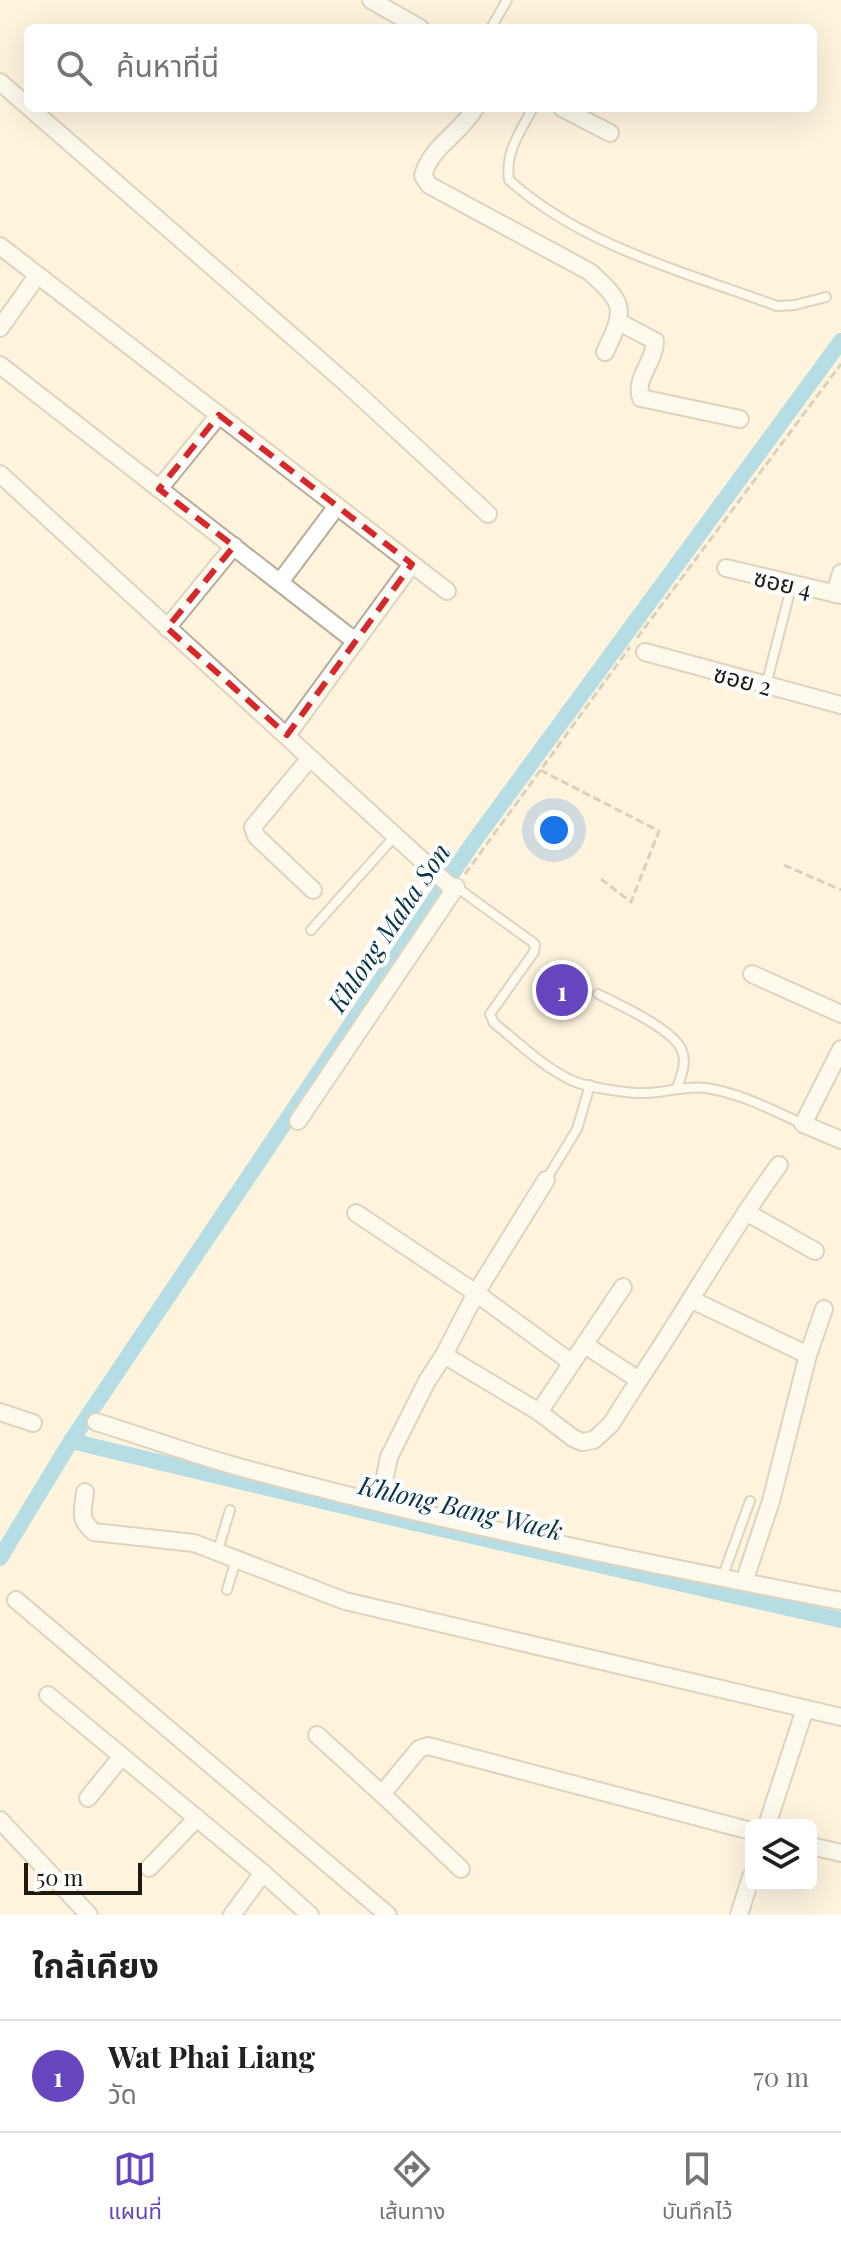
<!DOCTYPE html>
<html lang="th">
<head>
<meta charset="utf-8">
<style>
	:root { --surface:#fff; --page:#f6f6f6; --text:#202124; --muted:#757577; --line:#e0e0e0; --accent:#6645be }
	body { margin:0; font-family:"Playfair Display","Noto Sans Thai",serif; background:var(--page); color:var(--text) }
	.controls { position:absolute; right:24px; bottom:24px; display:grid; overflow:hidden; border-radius:12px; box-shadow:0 8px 32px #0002 }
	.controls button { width:72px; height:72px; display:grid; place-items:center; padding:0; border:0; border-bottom:2px solid var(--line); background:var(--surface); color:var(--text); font:40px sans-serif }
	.scale { position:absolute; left:24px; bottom:20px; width:118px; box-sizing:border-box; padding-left:8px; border:4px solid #1e1a13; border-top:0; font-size:22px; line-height:28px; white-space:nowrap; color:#1e1a13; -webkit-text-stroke:6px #fff; paint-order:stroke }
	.you { position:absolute; left:554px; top:830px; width:28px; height:28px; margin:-20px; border:6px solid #fff; border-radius:50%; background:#1a73e8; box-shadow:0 0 0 12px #1a73e833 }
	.badge { display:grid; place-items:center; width:52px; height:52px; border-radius:50%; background:var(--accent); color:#fff; font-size:26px; font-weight:700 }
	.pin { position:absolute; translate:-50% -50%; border:4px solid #fff; box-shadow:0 2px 8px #0006 }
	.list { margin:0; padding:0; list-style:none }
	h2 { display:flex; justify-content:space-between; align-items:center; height:104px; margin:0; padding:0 32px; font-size:34px }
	h2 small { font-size:26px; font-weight:400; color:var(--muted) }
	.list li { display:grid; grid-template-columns:52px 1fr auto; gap:24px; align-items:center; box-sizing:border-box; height:112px; padding:0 32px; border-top:2px solid var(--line) }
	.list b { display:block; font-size:30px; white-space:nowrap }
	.list p { margin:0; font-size:26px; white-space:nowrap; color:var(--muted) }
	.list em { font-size:26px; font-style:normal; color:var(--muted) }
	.icon { flex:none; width:44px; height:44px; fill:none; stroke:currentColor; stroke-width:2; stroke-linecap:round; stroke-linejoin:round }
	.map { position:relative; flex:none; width:841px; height:1915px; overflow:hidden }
	.search { position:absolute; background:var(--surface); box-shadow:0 8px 32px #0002; left:24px; right:24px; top:24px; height:88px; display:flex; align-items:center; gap:20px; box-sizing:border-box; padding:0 28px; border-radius:12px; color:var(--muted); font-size:30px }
	.sheet { height:216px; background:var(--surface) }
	nav { display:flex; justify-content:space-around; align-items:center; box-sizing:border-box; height:112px; border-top:2px solid var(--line); background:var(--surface); font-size:22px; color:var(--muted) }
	nav a { display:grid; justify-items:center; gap:4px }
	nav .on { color:var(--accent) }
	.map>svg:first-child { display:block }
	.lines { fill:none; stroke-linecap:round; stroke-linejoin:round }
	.canal { stroke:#63c1eb; stroke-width:16 }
	.lane-casing { stroke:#b7ad98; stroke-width:12 }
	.street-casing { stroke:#b7ad98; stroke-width:20 }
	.path { stroke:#aea695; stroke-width:3; stroke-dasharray:8 4; stroke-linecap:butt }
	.lane { stroke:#fff; stroke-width:8 }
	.street { stroke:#fff; stroke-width:16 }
	.marked { fill:none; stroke:#d62828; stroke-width:6; stroke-dasharray:16 10; stroke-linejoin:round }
	.labels { text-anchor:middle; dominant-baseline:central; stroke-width:8; stroke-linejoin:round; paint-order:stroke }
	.street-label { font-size:24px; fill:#1e1a13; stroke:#fff }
	.water-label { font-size:26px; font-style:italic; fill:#0b3647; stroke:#fff }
</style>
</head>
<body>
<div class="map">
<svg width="841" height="1915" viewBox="0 0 841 1915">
	<rect width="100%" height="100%" fill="#fef4de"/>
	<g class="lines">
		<!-- canal -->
		<g class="canal">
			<polyline points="71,1441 406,1521 841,1620"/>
			<polyline points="0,1558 71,1441 472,844 841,341"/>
		</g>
		<!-- lane casing -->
		<g class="lane-casing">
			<g id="lane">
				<polyline points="491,28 507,0"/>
				<path d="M533 108C520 132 505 152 509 180 584 247 685 272 777 306L795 305 826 297"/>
				<polyline points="766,685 792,584"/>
				<path d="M456 887 535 944 534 952 490 1014 494 1023C519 1043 544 1068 573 1081 587 1087 630 1094 645 1093 666 1093 685 1085 706 1088 740 1093 772 1110 803 1124"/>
				<polyline points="311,930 395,836"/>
				<path d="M598 994C618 1004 675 1030 682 1051 687 1063 681 1076 677 1088"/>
				<polyline points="546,1180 577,1129 590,1085"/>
				<polyline points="218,1550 230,1510"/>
				<polyline points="722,1578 750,1501"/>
				<polyline points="227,1590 236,1560"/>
			</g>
		</g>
		<!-- street casing -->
		<g class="street-casing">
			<g id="street">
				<polyline points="371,0 420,28"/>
				<polyline points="0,82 347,384 488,514"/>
				<path d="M475 108C461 133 430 147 423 176L429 185 590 272C625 304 626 309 605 352"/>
				<polyline points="562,108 610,133"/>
				<polyline points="0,246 447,591"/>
				<path d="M619 322 655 341C655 362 634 378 641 398L740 419"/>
				<polyline points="0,328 37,276"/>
				<polyline points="0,365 355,641"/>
				<polyline points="0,474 450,886 456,887 298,1121"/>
				<polyline points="159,489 219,415"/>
				<polyline points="726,568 841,595"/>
				<polyline points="280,582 337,506"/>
				<polyline points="835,594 841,573"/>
				<polyline points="167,628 234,546"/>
				<polyline points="645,652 841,705"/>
				<polyline points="287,735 412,564"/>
				<polyline points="310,758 253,827 256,836 313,890"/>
				<polyline points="752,974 841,1014"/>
				<polyline points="841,1049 803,1124 841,1140"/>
				<polyline points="746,1212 815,1251"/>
				<polyline points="356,1213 476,1293 572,1363"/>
				<polyline points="692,1300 808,1355"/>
				<path d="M585 1345 639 1380C687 1309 728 1234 779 1165"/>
				<polyline points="444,1355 539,1412 573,1438 582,1442 594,1440 611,1424 639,1380"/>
				<polyline points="0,1412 33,1423"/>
				<polyline points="539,1412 623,1287"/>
				<path d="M96 1422C142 1436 188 1453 235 1466 434 1520 638 1562 841 1601"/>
				<path d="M85 1492C83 1511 78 1519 94 1532L194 1543 345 1601 841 1717"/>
				<polyline points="380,1502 389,1457 427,1381 444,1355 476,1293 546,1180"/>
				<polyline points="744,1582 771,1501 808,1355 824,1309"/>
				<polyline points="16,1600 388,1915"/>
				<polyline points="48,1695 263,1873 310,1915"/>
				<polyline points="317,1735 382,1794 419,1749 428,1746 751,1831"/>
				<polyline points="382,1794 461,1869"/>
				<polyline points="88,1798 122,1756"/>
				<polyline points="0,1820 89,1915"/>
				<polyline points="767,1825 805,1709"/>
				<polyline points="811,1846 841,1853"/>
				<polyline points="149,1868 197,1818"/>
				<polyline points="232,1915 263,1873"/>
				<polyline points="739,1915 751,1877"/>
			</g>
		</g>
		<!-- path -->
		<g class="path">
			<polyline points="637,638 841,364"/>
			<polyline points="540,770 659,831 631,902 601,879"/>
			<polyline points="784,865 841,890"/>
			<polyline points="465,874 630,647"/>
		</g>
		<!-- lane -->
		<use href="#lane" class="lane"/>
		<!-- street -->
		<use href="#street" class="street"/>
	</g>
	<!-- marked area -->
	<path d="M0 0H841V1915H0ZM219 415 412 564 287 735 167 628 234 546 159 489Z" fill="#fef4de" fill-opacity=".55" fill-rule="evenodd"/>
	<path class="marked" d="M219 415 412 564 287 735 167 628 234 546 159 489Z"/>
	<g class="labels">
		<!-- street labels -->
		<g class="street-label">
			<text transform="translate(783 582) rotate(13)">ซอย 4</text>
			<text transform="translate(743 679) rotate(15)">ซอย 2</text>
		</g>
		<!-- water labels -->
		<g class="water-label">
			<text transform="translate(388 927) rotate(-56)">Khlong Maha Son</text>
			<text transform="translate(461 1507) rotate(13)">Khlong Bang Waek</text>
		</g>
	</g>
</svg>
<div class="controls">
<button><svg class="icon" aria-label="layers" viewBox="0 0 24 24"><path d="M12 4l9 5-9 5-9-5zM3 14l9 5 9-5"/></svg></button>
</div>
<div class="scale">50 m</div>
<div class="you"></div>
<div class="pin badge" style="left:562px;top:990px">1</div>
<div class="search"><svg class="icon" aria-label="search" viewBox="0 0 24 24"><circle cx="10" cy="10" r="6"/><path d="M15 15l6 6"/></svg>ค้นหาที่นี่</div>
</div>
<section class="sheet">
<h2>ใกล้เคียง<small></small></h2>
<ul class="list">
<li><span class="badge">1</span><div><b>Wat Phai Liang</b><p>วัด</p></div><em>70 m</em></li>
</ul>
</section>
<nav>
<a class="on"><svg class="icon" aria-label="map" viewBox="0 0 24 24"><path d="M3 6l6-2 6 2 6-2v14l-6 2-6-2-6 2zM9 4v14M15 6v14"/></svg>แผนที่</a>
<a><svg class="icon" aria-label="directions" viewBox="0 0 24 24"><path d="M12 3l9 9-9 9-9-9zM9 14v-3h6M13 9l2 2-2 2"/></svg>เส้นทาง</a>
<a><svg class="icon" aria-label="saved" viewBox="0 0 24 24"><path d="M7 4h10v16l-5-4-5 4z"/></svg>บันทึกไว้</a>
</nav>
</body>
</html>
